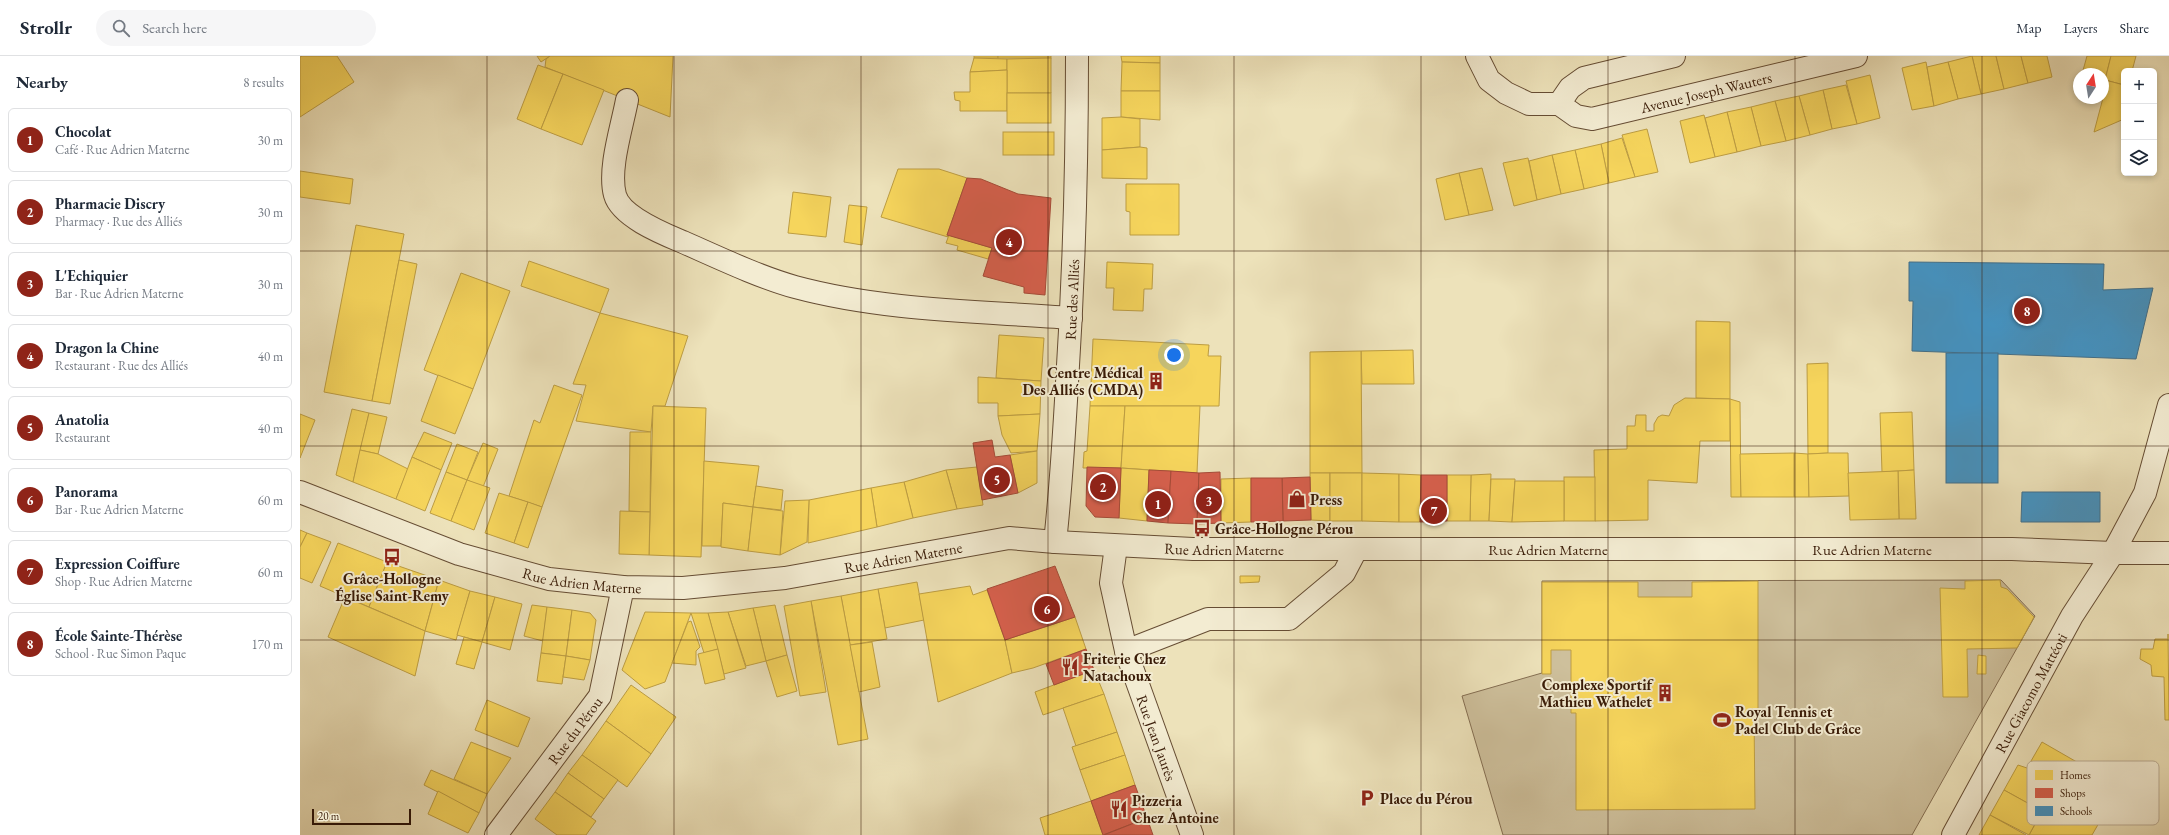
<!DOCTYPE html>
<html lang="en">
<head>
<meta charset="utf-8">
<style>
	:root { --surface:#fff; --page:#f6f6f7; --text:#1f2937; --muted:#747a83; --line:#e0e1e3; --accent:#8f2418 }
	body { margin:0; font-family:"EB Garamond",serif; background:var(--page); color:var(--text) }
	.controls { position:absolute; right:12px; top:12px; display:grid; overflow:hidden; border-radius:6px; box-shadow:0 2px 6px #0003 }
	.controls button { width:36px; height:36px; display:grid; place-items:center; padding:0; border:0; border-bottom:1px solid var(--line); background:var(--surface); color:var(--text); font:20px sans-serif }
	.compass { position:absolute; left:1773px; top:12px; width:36px; height:36px; border-radius:50%; background:var(--surface); box-shadow:0 2px 6px #0003; rotate:12deg }
	.scale { position:absolute; left:12px; bottom:10px; width:99px; box-sizing:border-box; padding-left:4px; border:2px solid #391b07; border-top:0; font-size:11px; line-height:14px; white-space:nowrap; color:#391b07; -webkit-text-stroke:3px #f3ecd2; paint-order:stroke }
	.you { position:absolute; left:874px; top:299px; width:14px; height:14px; margin:-10px; border:3px solid #fff; border-radius:50%; background:#1a73e8; box-shadow:0 0 0 6px #1a73e833 }
	.badge { display:grid; place-items:center; width:26px; height:26px; border-radius:50%; background:var(--accent); color:#fff; font-size:13px; font-weight:700 }
	.pin { position:absolute; translate:-50% -50%; border:2px solid #fff; box-shadow:0 1px 4px #0006 }
	.list { margin:0; padding:0; list-style:none }
	h2 { display:flex; justify-content:space-between; align-items:center; height:52px; margin:0; padding:0 16px; font-size:17px }
	h2 small { font-size:13px; font-weight:400; color:var(--muted) }
	.list li { display:grid; grid-template-columns:26px 1fr auto; gap:12px; align-items:center; box-sizing:border-box; height:64px; margin:0 8px 8px; padding:0 8px; border:1px solid var(--line); border-radius:6px }
	.list b { display:block; font-size:15px; white-space:nowrap }
	.list p { margin:0; font-size:13px; white-space:nowrap; color:var(--muted) }
	.list em { font-size:13px; font-style:normal; color:var(--muted) }
	.icon { flex:none; width:22px; height:22px; fill:none; stroke:currentColor; stroke-width:2; stroke-linecap:round; stroke-linejoin:round }
	.map { position:relative; flex:none; width:1869px; height:779px; overflow:hidden }
	header { display:flex; align-items:center; gap:24px; box-sizing:border-box; height:56px; padding:0 20px; background:var(--surface); border-bottom:1px solid var(--line) }
	header strong { font-size:19px }
	nav { display:flex; gap:22px; margin-inline-start:auto; font-size:14px }
	.search { width:280px; height:36px; background:var(--page); display:flex; align-items:center; gap:10px; box-sizing:border-box; padding:0 14px; border-radius:22px; color:var(--muted); font-size:15px }
	main { display:flex }
	aside { flex:1; background:var(--surface) }
	.map>svg:first-child { display:block }
	.green { fill:#cec09c; stroke:#846e52 }
	.homes { fill:#f6d55c; stroke:#bd9d42 }
	.shops { fill:#d6604d; stroke:#a74b38 }
	.schools { fill:#4393c3; stroke:#406f8b }
	.lines { fill:none; stroke-linecap:round; stroke-linejoin:round }
	.minor-casing { stroke:#664d34; stroke-width:24 }
	.minor { stroke:#f3ecd2; stroke-width:22 }
	.grid { fill:none; stroke:#391b07; stroke-width:1; stroke-opacity:0.55 }
	.labels { text-anchor:middle; dominant-baseline:central; stroke-width:4; stroke-linejoin:round; paint-order:stroke }
	.street-label { font-size:15px; fill:#391b07; stroke:#f3ecd2 }
	.poi-label { font-size:15px; font-weight:bold; fill:#391b07; stroke:#f3ecd2; text-anchor:start }
	.key { fill:#f3ecd2; stroke:#bbad95; stroke-width:1 }
	.key-label { font-size:11px; fill:#391b07 }
</style>
</head>
<body>
<header>
<strong>Strollr</strong>
<div class="search"><svg class="icon" aria-label="search" viewBox="0 0 24 24"><circle cx="10" cy="10" r="6"/><path d="M15 15l6 6"/></svg>Search here</div>
<nav><a>Map</a><a>Layers</a><a>Share</a></nav>
</header>
<main>
<aside>
<h2>Nearby<small>8 results</small></h2>
<ul class="list">
<li><span class="badge">1</span><div><b>Chocolat</b><p>Café · Rue Adrien Materne</p></div><em>30 m</em></li>
<li><span class="badge">2</span><div><b>Pharmacie Discry</b><p>Pharmacy · Rue des Alliés</p></div><em>30 m</em></li>
<li><span class="badge">3</span><div><b>L'Echiquier</b><p>Bar · Rue Adrien Materne</p></div><em>30 m</em></li>
<li><span class="badge">4</span><div><b>Dragon la Chine</b><p>Restaurant · Rue des Alliés</p></div><em>40 m</em></li>
<li><span class="badge">5</span><div><b>Anatolia</b><p>Restaurant</p></div><em>40 m</em></li>
<li><span class="badge">6</span><div><b>Panorama</b><p>Bar · Rue Adrien Materne</p></div><em>60 m</em></li>
<li><span class="badge">7</span><div><b>Expression Coiffure</b><p>Shop · Rue Adrien Materne</p></div><em>60 m</em></li>
<li><span class="badge">8</span><div><b>École Sainte-Thérèse</b><p>School · Rue Simon Paque</p></div><em>170 m</em></li>
</ul>
</aside>
<div class="map">
<svg width="1869" height="779" viewBox="0 0 1869 779">
	<rect width="100%" height="100%" fill="#ede2ba"/>
	<filter id="stains"><feTurbulence type="fractalNoise" baseFrequency=".005" numOctaves="4"/><feColorMatrix values="0 0 0 0 .2 0 0 0 0 .09 0 0 0 0 .02 0 0 0 .5 -.17"/></filter>
	<radialGradient id="worn" r=".72"><stop offset=".6" stop-color="#630" stop-opacity="0"/><stop offset="1" stop-color="#630" stop-opacity=".3"/></radialGradient>
	<!-- green -->
	<polygon class="green" points="1701,524 1735,560 1612,779 1203,779 1162,640 1242,617 1242,525"/>
	<!-- homes -->
	<g class="homes">
		<polygon points="2,0 37,0 54,26 0,61 0,1"/>
		<polygon points="237,0 250,0 241,6"/>
		<polygon points="250,0 373,0 370,61 245,11 246,3"/>
		<rect x="674" y="0" width="24" height="2"/>
		<rect x="698" y="0" width="53" height="2"/>
		<polygon points="821,0 860,0 860,7 822,6"/>
		<polygon points="1672,0 1696,0 1704,33 1681,38"/>
		<polygon points="1672,0 1681,38 1658,43 1648,6"/>
		<polygon points="1696,0 1721,0 1728,27 1704,33"/>
		<polygon points="1721,0 1747,0 1752,21 1728,27"/>
		<polygon points="1787,0 1811,0 1805,24 1803,24 1803,18 1782,18"/>
		<polygon points="1811,0 1836,0 1832,15 1824,15 1824,29 1805,24"/>
		<polygon points="674,2 707,3 707,14 670,16"/>
		<polygon points="751,2 751,37 707,37 707,3"/>
		<polygon points="822,6 860,7 860,35 821,35"/>
		<polygon points="1626,6 1634,50 1612,54 1602,12"/>
		<polygon points="1648,6 1658,43 1634,50 1627,11"/>
		<polygon points="238,9 263,18 241,73 217,63"/>
		<polygon points="707,14 707,55 660,55 660,45 655,44 654,36 670,36 670,16"/>
		<polygon points="263,18 304,34 282,89 241,73"/>
		<polygon points="1570,19 1580,62 1557,68 1546,25"/>
		<polygon points="1805,24 1824,29 1824,63 1794,76 1803,42"/>
		<polygon points="1546,29 1557,68 1532,73 1523,34"/>
		<polygon points="1523,34 1532,73 1510,79 1499,40"/>
		<polygon points="821,35 860,35 860,64 821,61"/>
		<rect x="707" y="37" width="44" height="30"/>
		<polygon points="1499,40 1510,79 1486,85 1475,45"/>
		<polygon points="1475,45 1486,85 1461,90 1451,51"/>
		<polygon points="1451,51 1461,90 1437,96 1427,56"/>
		<polygon points="1427,56 1437,96 1415,101 1405,62"/>
		<polygon points="1404,59 1415,101 1390,107 1380,65"/>
		<polygon points="821,61 840,63 840,91 802,94 802,62"/>
		<polygon points="1347,73 1358,116 1335,121 1322,79"/>
		<rect x="703" y="76" width="51" height="23"/>
		<polygon points="1322,82 1335,121 1309,127 1301,88"/>
		<polygon points="1301,88 1309,127 1284,133 1275,94"/>
		<polygon points="840,91 847,92 847,123 802,122 802,94"/>
		<polygon points="1275,94 1284,133 1261,138 1252,99"/>
		<polygon points="1252,99 1261,138 1237,144 1229,105"/>
		<polygon points="1228,102 1237,144 1214,150 1203,107"/>
		<polygon points="1182,112 1193,154 1169,159 1159,117"/>
		<polygon points="598,113 639,113 667,122 647,179 648,181 581,161"/>
		<polygon points="0,115 53,123 50,148 0,141"/>
		<polygon points="1159,117 1169,159 1145,164 1136,123"/>
		<polygon points="826,128 879,128 879,179 830,179 830,156 826,155"/>
		<polygon points="493,136 531,141 526,181 488,177"/>
		<polygon points="549,149 567,151 562,189 544,186"/>
		<polygon points="56,169 104,178 72,345 24,336"/>
		<polygon points="649,179 692,192 688,203 657,194 658,190 646,187"/>
		<polygon points="99,204 117,208 90,348 72,345"/>
		<polygon points="229,205 309,233 300,257 221,230"/>
		<polygon points="807,206 853,208 852,233 844,233 843,255 813,254 814,232 806,232"/>
		<polygon points="161,217 210,235 173,333 124,314"/>
		<polygon points="300,257 388,280 365,350 353,350 351,376 276,365 286,329 273,328"/>
		<polygon points="1396,265 1430,266 1430,343 1396,342"/>
		<polygon points="699,279 744,282 741,325 696,322"/>
		<polygon points="793,283 909,289 908,300 921,300 919,350 790,350"/>
		<polygon points="1113,294 1114,328 1062,328 1061,295"/>
		<polygon points="1061,295 1062,417 1010,417 1010,296"/>
		<polygon points="1528,307 1528,397 1508,398 1507,308"/>
		<polygon points="138,319 173,333 155,378 121,365"/>
		<polygon points="678,321 741,325 740,358 698,360 698,347 678,347"/>
		<polygon points="254,329 282,339 242,451 209,440 234,364 240,367"/>
		<polygon points="1385,342 1430,343 1430,385 1400,385 1397,427 1348,424 1348,464 1295,465 1294,394 1327,393 1327,370 1335,370 1336,359 1346,359 1346,375 1354,375 1354,368 1358,361 1362,359 1369,360 1374,349"/>
		<polygon points="1430,343 1440,346 1441,441 1431,441"/>
		<polygon points="353,350 406,352 401,501 349,499"/>
		<polygon points="790,350 825,350 821,412 783,412 784,396 787,395"/>
		<polygon points="825,350 900,350 897,417 821,412"/>
		<polygon points="52,353 69,357 53,426 36,419"/>
		<polygon points="1612,356 1614,414 1582,416 1580,357"/>
		<polygon points="69,357 87,361 78,398 60,394"/>
		<polygon points="0,358 15,364 0,402"/>
		<polygon points="740,358 737,395 711,397 702,379 698,360"/>
		<polygon points="124,376 152,387 141,414 112,401"/>
		<polygon points="330,376 351,376 350,456 329,455"/>
		<polygon points="183,387 198,393 183,431 167,424"/>
		<polygon points="157,388 178,396 167,424 146,416"/>
		<polygon points="60,394 78,398 108,413 96,443 53,426"/>
		<polygon points="737,395 737,427 718,437 710,399"/>
		<polygon points="1494,397 1508,398 1509,441 1494,441"/>
		<polygon points="1494,397 1494,441 1441,441 1440,398"/>
		<polygon points="1528,397 1548,397 1549,440 1509,441 1508,398"/>
		<polygon points="112,401 141,414 125,455 96,443"/>
		<polygon points="404,405 459,410 453,451 423,447 421,490 402,490"/>
		<polygon points="677,411 683,449 657,453 646,414"/>
		<polygon points="821,412 849,414 847,465 819,462"/>
		<polygon points="646,414 657,453 613,462 604,426"/>
		<polygon points="1614,414 1616,463 1599,463 1598,415"/>
		<polygon points="1598,415 1599,463 1550,464 1548,417"/>
		<polygon points="146,416 167,424 151,465 130,457"/>
		<polygon points="1010,417 1030,417 1030,465 1011,464"/>
		<rect x="1030" y="417" width="32" height="48"/>
		<polygon points="1062,417 1099,418 1099,466 1062,465"/>
		<polygon points="1099,418 1121,419 1120,466 1099,466"/>
		<polygon points="1191,418 1189,465 1170,465 1171,419"/>
		<polygon points="1147,419 1171,419 1170,465 1147,465"/>
		<rect x="1264" y="421" width="31" height="44"/>
		<polygon points="951,422 951,466 921,467 921,423"/>
		<polygon points="1191,423 1215,423 1212,466 1189,465"/>
		<polygon points="167,424 190,432 174,474 151,465"/>
		<polygon points="1215,425 1264,425 1264,465 1212,466"/>
		<polygon points="604,426 613,462 577,471 571,432"/>
		<polygon points="456,430 483,434 481,454 453,451"/>
		<polygon points="571,432 577,471 508,487 509,444"/>
		<polygon points="199,437 228,446 214,487 185,477"/>
		<polygon points="509,444 507,486 480,499 485,445"/>
		<polygon points="228,446 242,451 228,492 214,487"/>
		<polygon points="423,447 453,451 448,495 421,491"/>
		<polygon points="453,451 483,455 480,499 448,495"/>
		<polygon points="320,455 350,456 349,499 319,498"/>
		<polygon points="0,474 7,477 0,491"/>
		<polygon points="7,477 31,486 12,527 0,522 0,491"/>
		<polygon points="38,487 87,506 69,551 20,530"/>
		<polygon points="87,506 139,524 125,575 69,551"/>
		<polygon points="940,520 960,520 959,526 940,527"/>
		<polygon points="139,524 170,535 156,584 125,575"/>
		<polygon points="1700,524 1701,531 1707,533 1734,561 1717,592 1667,593 1668,641 1643,641 1640,532 1665,533 1665,525"/>
		<polygon points="1458,525 1458,657 1454,657 1455,753 1276,754 1276,657 1271,657 1271,594 1251,594 1251,618 1242,618 1242,526 1338,526 1338,541 1392,541 1392,526"/>
		<polygon points="617,526 624,564 585,572 578,533"/>
		<polygon points="670,530 673,539 687,534 705,584 712,617 638,646 619,538"/>
		<polygon points="578,533 587,583 550,589 541,540"/>
		<polygon points="170,535 195,541 182,586 157,579"/>
		<polygon points="541,540 568,683 538,689 511,545"/>
		<polygon points="45,541 125,575 115,620 28,581"/>
		<polygon points="195,541 222,548 210,594 182,586"/>
		<polygon points="511,545 526,636 500,640 484,550"/>
		<polygon points="232,549 247,551 243,585 224,580"/>
		<polygon points="475,549 487,599 466,605 453,552"/>
		<polygon points="247,551 272,554 266,600 241,597"/>
		<polygon points="453,552 466,605 446,610 428,556"/>
		<polygon points="272,554 290,557 296,564 290,604 266,600"/>
		<polygon points="345,556 391,557 365,626 345,633 322,614"/>
		<polygon points="428,556 446,612 424,618 408,557"/>
		<polygon points="391,557 408,557 418,593 404,597"/>
		<polygon points="775,561 786,593 733,612 712,617 705,584"/>
		<polygon points="391,565 400,591 396,595 396,609 372,607 388,566"/>
		<polygon points="1868,578 1869,664 1865,664 1864,621 1852,620 1851,609 1840,603 1841,593 1853,593 1855,583 1868,583"/>
		<polygon points="164,581 182,586 174,613 156,608"/>
		<polygon points="572,586 580,631 559,636 550,589"/>
		<polygon points="418,593 425,623 405,628 398,598"/>
		<polygon points="241,597 266,600 262,628 237,625"/>
		<polygon points="487,599 497,635 477,641 466,605"/>
		<polygon points="1678,599 1686,600 1686,618 1677,618"/>
		<polygon points="266,600 290,604 284,624 263,621"/>
		<polygon points="794,614 804,638 743,659 735,636"/>
		<polygon points="331,629 376,661 351,698 306,665"/>
		<polygon points="804,638 817,676 776,690 763,652"/>
		<polygon points="187,644 230,662 218,691 175,674"/>
		<polygon points="306,665 351,698 327,731 282,699"/>
		<polygon points="817,676 825,699 780,714 772,691"/>
		<polygon points="171,686 211,702 187,738 154,723"/>
		<polygon points="1742,686 1782,709 1765,738 1755,733 1727,712"/>
		<polygon points="282,699 318,724 304,743 268,717"/>
		<polygon points="825,699 835,729 791,745 780,714"/>
		<polygon points="1718,709 1727,712 1755,733 1742,755 1704,734"/>
		<polygon points="131,714 187,738 179,757 124,729"/>
		<polygon points="268,717 304,743 291,761 255,736"/>
		<polygon points="1755,733 1803,760 1792,779 1729,779"/>
		<polygon points="1704,734 1742,755 1729,779 1690,759"/>
		<polygon points="138,735 179,757 168,777 128,758"/>
		<polygon points="255,736 296,765 286,779 257,779 235,763"/>
		<polygon points="791,745 803,779 745,779 740,762"/>
		<polygon points="1690,759 1726,779 1679,779"/>
	</g>
	<!-- shops -->
	<g class="shops">
		<polygon points="667,122 681,123 718,138 751,142 745,239 724,237 724,231 683,220 692,192 647,179"/>
		<polygon points="692,384 695,401 710,399 718,437 682,444 673,387"/>
		<polygon points="787,411 821,412 819,462 795,461 786,450"/>
		<polygon points="849,414 871,415 868,467 847,465"/>
		<polygon points="871,415 899,417 897,468 868,467"/>
		<polygon points="920,416 921,467 897,468 899,417"/>
		<polygon points="1121,419 1147,419 1147,465 1120,466"/>
		<polygon points="1010,421 1011,464 983,465 982,422"/>
		<polygon points="951,422 982,422 983,465 951,466"/>
		<polygon points="755,510 775,561 705,584 687,533"/>
		<polygon points="786,593 794,614 754,629 746,608"/>
		<polygon points="835,729 847,762 803,779 791,745"/>
		<polygon points="847,762 853,779 804,779"/>
	</g>
	<!-- schools -->
	<g class="schools">
		<polygon points="1609,206 1804,208 1803,234 1853,232 1836,303 1612,295 1613,245 1609,245"/>
		<rect x="1646" y="297" width="52" height="130"/>
		<polygon points="1722,436 1800,436 1800,466 1721,466"/>
	</g>
	<g class="lines">
		<!-- minor casing -->
		<g class="minor-casing">
			<g id="minor">
				<path id="s1" d="M1177 0 1189 24 1206 37 1229 48H1259L1276 60 1292 63 1556 0"/>
				<path d="M327 44C322 71 308 113 315 139 321 161 364 178 383 186 417 201 459 221 495 231 584 255 679 255 771 262"/>
				<polyline points="1259,48 1270,32 1284,22 1374,0"/>
				<path id="s2" d="M0 436 159 498 249 523 323 531 383 532 485 522 709 482 755 486 893 493H1712L1813 497H1869"/>
				<path id="s3" d="M755 486C761 433 764 380 767 327 774 218 777 109 777 0"/>
				<path id="s4" d="M816 490 811 527 826 595 892 779"/>
				<polyline points="826,595 908,563 989,563 1044,517 1056,494"/>
				<path id="s5" d="M196 779 300 640 323 531"/>
				<path id="s6" d="M1653 779 1772 560 1813 497 1845 437 1869 349"/>
			</g>
		</g>
		<!-- minor -->
		<use href="#minor" class="minor"/>
	</g>
	<!-- grid -->
	<path class="grid" d="M187 0V779M374 0V779M561 0V779M748 0V779M934 0V779M1121 0V779M1308 0V779M1495 0V779M1682 0V779M0 195H1869M0 390H1869M0 584H1869"/>
	<!-- icons -->
	<defs>
		<g id="building-bare" transform="scale(1.38)"><path d="M-4-6H4V6H1V3H-1V6H-4ZM-2.5-4.3h1.7v1.8h-1.7ZM.8-4.3h1.7v1.8H.8ZM-2.5-1h1.7V.8h-1.7ZM.8-1h1.7V.8H.8Z" fill="#8f2418" stroke="#f3ecd2" stroke-width="2.5" paint-order="stroke"/></g>
		<g id="shop-bare" transform="scale(1.38)"><path d="M-5-2.5h2.3a2.7 3.5 0 0 1 5.4 0H5L5.5 6h-11ZM-1.5-2.5h3a1.5 2.3 0 0 0-3 0Z" fill="#8f2418" stroke="#f3ecd2" stroke-width="2.5" paint-order="stroke"/></g>
		<g id="bus-bare" transform="scale(1.38)"><path d="M-5-6H5V4H4V6H2V4H-2V6H-4V4H-5ZM-3.5-4V0h7V-4ZM-3.5 1.2v1.5H-2V1.2ZM2 1.2v1.5H3.5V1.2Z" fill="#8f2418" stroke="#f3ecd2" stroke-width="2.5" paint-order="stroke"/></g>
		<g id="restaurant-bare" transform="scale(1.38)"><path d="M-5-6h1v4h1v-4h1v4h1v-4h1v5L-1.5 .5V6h-2V.5L-5-1ZM5-6V6H3V1.5H1.5Q1.5-4 5-6Z" fill="#8f2418" stroke="#f3ecd2" stroke-width="2.5" paint-order="stroke"/></g>
		<g id="stadium-bare" transform="scale(1.38)"><path d="M0-5a6.5 5 0 1 0 0 10a6.5 5 0 1 0 0-10ZM-3.5-1.8h7v3.6h-7Z" fill="#8f2418" stroke="#f3ecd2" stroke-width="2.5" paint-order="stroke"/></g>
		<g id="parking-bare" transform="scale(1.38)"><path d="M-3.5-5.5H1a3.5 3.5 0 0 1 0 7H-1V5.5H-3.5ZM-1-3.4V-.6H.8a1.4 1.4 0 0 0 0-2.8Z" fill="#8f2418" stroke="#f3ecd2" stroke-width="2.5" paint-order="stroke"/></g>
	</defs>
	<g fill-rule="evenodd">
		<use href="#building-bare" x="856" y="325"/>
		<use href="#shop-bare" x="997" y="443"/>
		<use href="#bus-bare" x="902" y="472"/>
		<use href="#bus-bare" x="92" y="501"/>
		<use href="#restaurant-bare" x="770" y="611"/>
		<use href="#building-bare" x="1365" y="637"/>
		<use href="#stadium-bare" x="1422" y="664"/>
		<use href="#parking-bare" x="1067" y="742"/>
		<use href="#restaurant-bare" x="819" y="753"/>
	</g>
	<g class="labels">
		<!-- street labels -->
		<g class="street-label">
			<text stroke="none"><textPath href="#s1" startOffset="258">Avenue Joseph Wauters</textPath></text>
			<text stroke="none"><textPath href="#s3" startOffset="243">Rue des Alliés</textPath></text>
			<text stroke="none"><textPath href="#s2" startOffset="944">Rue Adrien Materne</textPath></text>
			<text stroke="none"><textPath href="#s2" startOffset="1592">Rue Adrien Materne</textPath></text>
			<text stroke="none"><textPath href="#s2" startOffset="1268">Rue Adrien Materne</textPath></text>
			<text stroke="none"><textPath href="#s2" startOffset="621">Rue Adrien Materne</textPath></text>
			<text stroke="none"><textPath href="#s2" startOffset="297">Rue Adrien Materne</textPath></text>
			<text stroke="none"><textPath href="#s6" startOffset="162">Rue Giacomo Mattéoti</textPath></text>
			<text stroke="none"><textPath href="#s5" startOffset="131">Rue du Pérou</textPath></text>
			<text stroke="none"><textPath href="#s4" startOffset="199">Rue Jean Jaurès</textPath></text>
		</g>
		<!-- poi labels -->
		<g class="poi-label">
			<text x="843" y="316" text-anchor="end">Centre Médical<tspan x="843" dy="17">Des Alliés (CMDA)</tspan></text>
			<text x="1010" y="443">Press</text>
			<text x="915" y="472">Grâce-Hollogne Pérou</text>
			<text x="92" y="522" text-anchor="middle">Grâce-Hollogne<tspan x="92" dy="17">Église Saint-Remy</tspan></text>
			<text x="783" y="602">Friterie Chez<tspan x="783" dy="17">Natachoux</tspan></text>
			<text x="1352" y="628" text-anchor="end">Complexe Sportif<tspan x="1352" dy="17">Mathieu Wathelet</tspan></text>
			<text x="1435" y="655">Royal Tennis et<tspan x="1435" dy="17">Padel Club de Grâce</tspan></text>
			<text x="1080" y="742">Place du Pérou</text>
			<text x="832" y="744">Pizzeria<tspan x="832" dy="17">Chez Antoine</tspan></text>
		</g>
	</g>
	<!-- legend -->
	<rect x="1727" y="705" width="132" height="64" rx="6" class="key"/>
	<rect x="1735" y="714" width="18" height="10" fill="#f6d55c"/>
	<rect x="1735" y="732" width="18" height="10" fill="#d6604d"/>
	<rect x="1735" y="750" width="18" height="10" fill="#4393c3"/>
	<g class="key-label">
		<text x="1760" y="723">Homes</text>
		<text x="1760" y="741">Shops</text>
		<text x="1760" y="759">Schools</text>
	</g>
	<rect width="100%" height="100%" filter="url(#stains)"/>
	<rect width="100%" height="100%" fill="url(#worn)"/>
</svg>
<div class="controls">
<button>+</button>
<button>−</button>
<button><svg class="icon" aria-label="layers" viewBox="0 0 24 24"><path d="M12 4l9 5-9 5-9-5zM3 14l9 5 9-5"/></svg></button>
</div>
<svg class="compass" viewBox="-18 -18 36 36"><path d="M0-13l5 13h-10z" fill="#e53935"/><path d="M0 13l5-13h-10z" fill="#747a83"/></svg>
<div class="scale">20 m</div>
<div class="you"></div>
<div class="pin badge" style="left:858px;top:448px">1</div>
<div class="pin badge" style="left:803px;top:431px">2</div>
<div class="pin badge" style="left:909px;top:445px">3</div>
<div class="pin badge" style="left:709px;top:186px">4</div>
<div class="pin badge" style="left:697px;top:424px">5</div>
<div class="pin badge" style="left:747px;top:553px">6</div>
<div class="pin badge" style="left:1134px;top:455px">7</div>
<div class="pin badge" style="left:1727px;top:255px">8</div>
</div>
</main>
</body>
</html>
